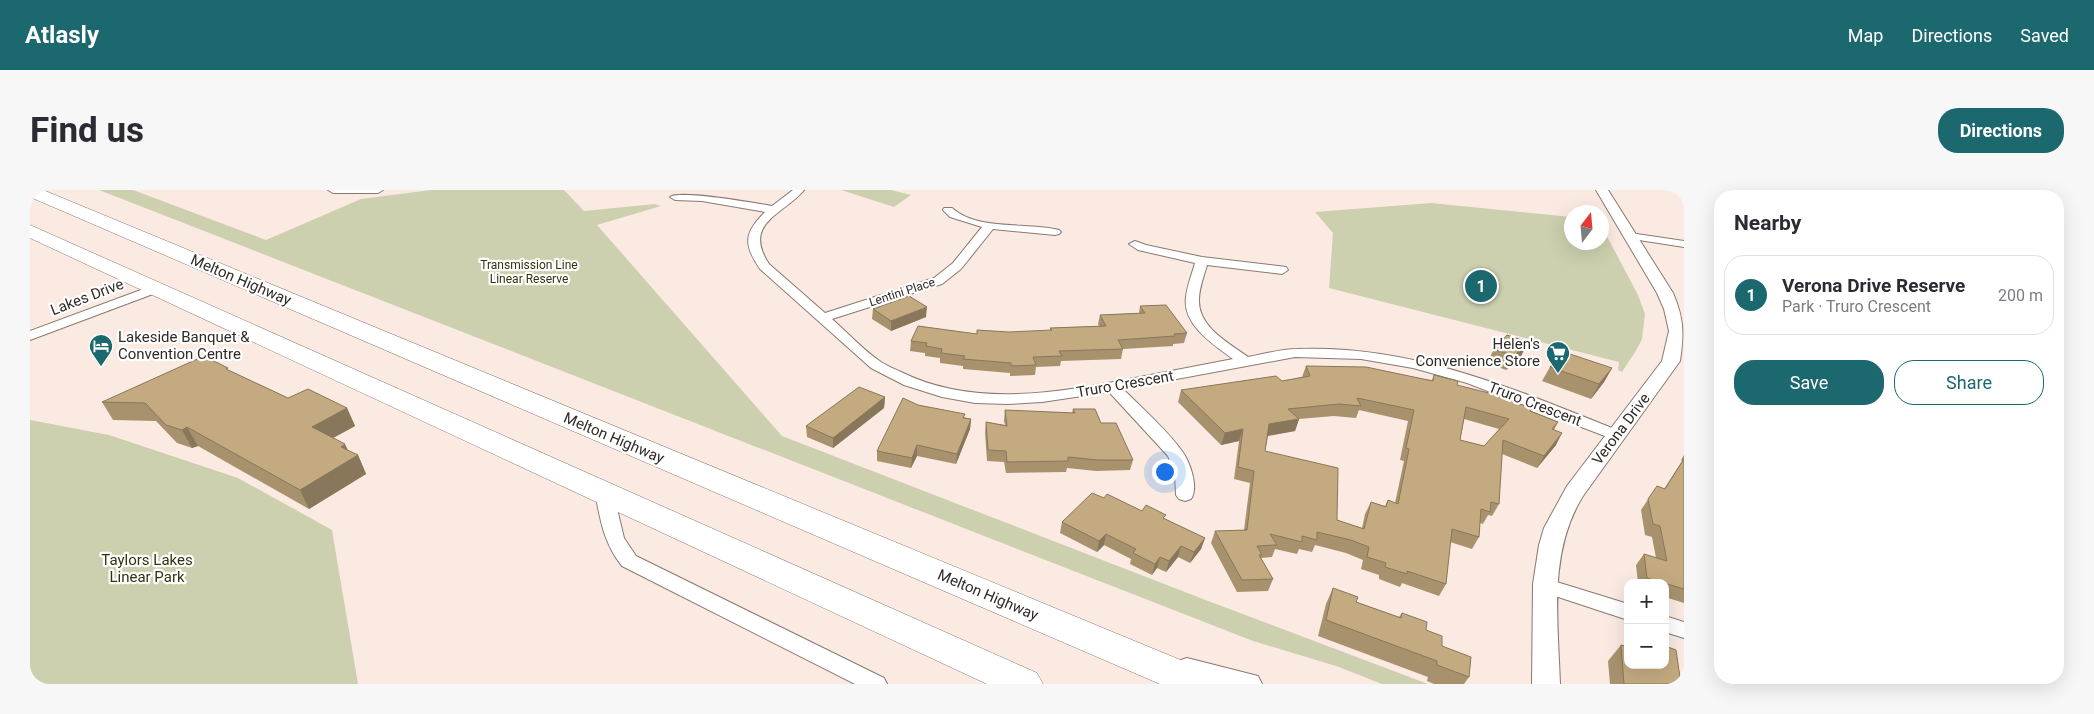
<!DOCTYPE html>
<html lang="en">
<head>
<meta charset="utf-8">
<style>
	:root { --surface:#fff; --page:#f7f7f7; --text:#2b2b33; --muted:#7c7c81; --line:#e1e1e2; --accent:#1c686f }
	body { margin:0; font-family:Roboto,sans-serif; background:var(--page); color:var(--text) }
	.controls { position:absolute; right:15px; bottom:15px; display:grid; overflow:hidden; border-radius:10px; box-shadow:0 5px 20px #0002 }
	.controls button { width:45px; height:45px; display:grid; place-items:center; padding:0; border:0; border-bottom:1px solid var(--line); background:var(--surface); color:var(--text); font:25px sans-serif }
	.compass { position:absolute; left:1534px; top:15px; width:45px; height:45px; border-radius:50%; background:var(--surface); box-shadow:0 5px 20px #0002; rotate:16deg }
	.you { position:absolute; left:1134px; top:281px; width:18px; height:18px; margin:-12px; border:4px solid #fff; border-radius:50%; background:#1a73e8; box-shadow:0 0 0 8px #1a73e833 }
	.badge { display:grid; place-items:center; width:32px; height:32px; border-radius:50%; background:var(--accent); color:#fff; font-size:16px; font-weight:700 }
	.pin { position:absolute; translate:-50% -50%; border:2px solid #fff; box-shadow:0 1px 5px #0006 }
	.list { margin:0; padding:0; list-style:none }
	h2 { display:flex; justify-content:space-between; align-items:center; height:65px; margin:0; padding:0 20px; font-size:21px }
	h2 small { font-size:16px; font-weight:400; color:var(--muted) }
	.list li { display:grid; grid-template-columns:32px 1fr auto; gap:15px; align-items:center; box-sizing:border-box; height:80px; margin:0 10px 10px; padding:0 10px; border:1px solid var(--line); border-radius:20px }
	.list b { display:block; font-size:19px; white-space:nowrap }
	.list p { margin:0; font-size:16px; white-space:nowrap; color:var(--muted) }
	.list em { font-size:16px; font-style:normal; color:var(--muted) }
	.actions { display:flex; gap:10px; padding:15px 20px }
	.actions a { flex:1; padding:11px 0; border:1px solid var(--accent); border-radius:20px; text-align:center; font-size:18px; color:var(--accent) }
	.actions .main { background:var(--accent); color:#fff }
	.map { position:relative; flex:none; width:1654px; height:494px; overflow:hidden; border-radius:20px }
	header { display:flex; align-items:center; gap:30px; box-sizing:border-box; height:70px; padding:0 25px; background:var(--accent); color:#fff }
	header strong { font-size:24px }
	nav { display:flex; gap:28px; margin-inline-start:auto; font-size:18px }
	.intro { display:flex; align-items:center; justify-content:space-between; box-sizing:border-box; height:120px; padding:0 30px }
	h1 { margin:0; font-size:35px }
	.button { padding:12px 22px; border-radius:20px; background:var(--accent); color:#fff; font-size:18px; font-weight:700 }
	main { display:flex; gap:30px; padding:0 30px }
	aside { flex:1; background:var(--surface); border-radius:20px; box-shadow:0 5px 20px #0002 }
	.map>svg:first-child { display:block }
	.green { fill:#cdd0ae }
	.lines { fill:none; stroke-linecap:round; stroke-linejoin:round }
	.minor-casing { stroke:#887a72; stroke-width:2 }
	.tertiary-casing { stroke:#887a72; stroke-width:2 }
	.trunk-casing { stroke:#887a72; stroke-width:1 }
	.minor { fill:#fff; fill-rule:evenodd }
	.tertiary { fill:#fff; fill-rule:evenodd }
	.trunk { fill:#fff; fill-rule:evenodd }
	.wall { fill:#a8926e; fill-rule:evenodd }
	.shaded-wall { fill:#88775a }
	.building { fill:#c3aa80; stroke:#88775a; fill-rule:evenodd }
	.labels { text-anchor:middle; dominant-baseline:central; stroke-width:4.5; stroke-linejoin:round; paint-order:stroke }
	.far-park-label { font-size:12px; fill:#32340e; stroke:#fff }
	.far-street-label { font-size:12px; fill:#312a27; stroke:#fff }
	.street-label { font-size:15px; fill:#312a27; stroke:#fff }
	.poi-label { font-size:15px; fill:#312a27; stroke:#fff; text-anchor:start }
	.park-label { font-size:15px; fill:#32340e; stroke:#fff }
</style>
</head>
<body>
<header>
<strong>Atlasly</strong>
<nav><a>Map</a><a>Directions</a><a>Saved</a></nav>
</header>
<div class="intro"><h1>Find us</h1><a class="button">Directions</a></div>
<main>
<div class="map">
<svg width="1654" height="494" viewBox="0 0 1654 494">
	<rect width="100%" height="100%" fill="#fbeae1"/>
	<!-- green -->
	<g class="green">
		<polygon points="69,0 103,0 236,50 331,9 401,0 534,0 554,21 625,14 631,16 567,35 752,246 1173,409 1398,494 1352,494 1306,476 1223,451"/>
		<polygon points="811,0 861,0 881,5 864,17"/>
		<polygon points="1401,13 1541,27 1542,52 1572,52 1572,37 1608,105 1615,124 1612,149 1607,159 1592,182 1588,180 1589,172 1299,98 1303,43 1285,22"/>
		<polygon points="0,230 79,245 208,288 302,340 328,494 0,494"/>
	</g>
	<g class="lines">
		<!-- minor casing -->
		<g class="minor-casing">
			<g id="minor">
				<polygon points="298,0 353,0 348,3 303,3"/>
				<path d="M763 0H774C753 25 712 33 739 74L795 123 904 88 923 73 952 37 920 27 913 20 914 18H922C947 41 998 32 1029 40L1031 42 1029 44 1025 45 963 39 931 79 912 94 802 129C818 143 833 160 851 172 857 176 865 179 871 182 946 219 1031 202 1110 187 1141 181 1172 175 1203 169 1184 155 1152 135 1156 107 1157 96 1162 84 1165 73L1108 60 1099 54 1105 51 1116 55 1172 67 1256 77 1258 80 1252 84 1177 75C1174 86 1169 98 1169 110 1168 137 1199 153 1218 167 1234 164 1251 159 1267 159 1382 154 1487 200 1592 242L1594 245 1592 248H1580L1437 193 1383 178 1331 169 1265 167 1093 199C1113 219 1136 239 1152 261 1160 272 1169 297 1161 309L1155 311 1149 309 1146 305 1145 284 1138 266 1079 202 1012 212 978 214 945 213 912 207 874 195 841 178 730 79C713 54 714 43 735 22L672 11 645 10 640 7C650 0 725 13 742 16Z"/>
				<polygon points="1600,43 1654,51 1654,57 1596,48 1594,46"/>
				<polygon points="127,94 131,95 133,98 131,101 0,150 0,141"/>
				<path d="M574 296 580 298 583 302 594 348 606 366 854 488 857 494H825L592 376C574 354 570 329 565 302L568 298Z"/>
				<polygon points="1517,389 1598,414 1598,430 1510,401 1507,396 1510,391"/>
				<polygon points="1635,426 1654,432 1654,448 1635,442"/>
			</g>
		</g>
		<!-- tertiary casing -->
		<g class="tertiary-casing">
			<g id="tertiary">
				<path d="M1566 0H1578L1643 103C1654 129 1654 143 1650 171L1553 306C1518 362 1528 431 1530 494H1502L1503 394 1509 355 1514 338 1537 296 1632 171 1639 141 1634 119 1627 103Z"/>
				<polygon points="1157,468 1228,486 1232,494 1174,494 1148,487 1144,479 1148,471"/>
			</g>
		</g>
		<!-- trunk casing -->
		<g class="trunk-casing">
			<g id="trunk">
				<polygon points="0,0 13,0 1182,483 1188,494 1130,494 0,7"/>
				<polygon points="0,35 1007,483 1013,494 957,494 0,48"/>
			</g>
		</g>
		<!-- minor -->
		<use href="#minor" class="minor"/>
		<!-- tertiary -->
		<use href="#tertiary" class="tertiary"/>
		<!-- trunk -->
		<use href="#trunk" class="trunk"/>
	</g>
	<!-- wall -->
	<g class="wall">
		<polygon points="1110,116 1157,143 1154,153 1143,154 1143,156 1093,159 1091,169 1031,171 1030,176 1006,177 1005,185 980,186 980,183 933,179 933,176 910,173 910,168 895,166 895,163 880,161 881,151 947,144 1020,141 1020,138 1069,136 1068,134 1070,125 1109,123"/>
		<polygon points="843,119 896,127 861,141 842,129"/>
		<polygon points="1498,152 1491,166 1476,180 1457,173 1464,159"/>
		<path d="M1276 176 1402 190 1404 185 1427 195 1501 221 1528 232 1524 240 1526 255 1507 278 1472 264 1469 314 1462 326 1458 325 1453 334 1450 333 1449 347 1442 359 1420 352 1416 394 1409 406 1372 393 1370 397 1349 389V385L1331 379 1333 370 1316 363 1285 355 1282 362 1269 359 1267 364 1245 359 1242 367 1231 368 1243 389 1238 401 1207 402 1181 353 1185 341 1214 340 1220 293 1204 289 1209 251 1191 255 1148 212 1151 200 1252 191 1272 187ZM1329 220 1378 231 1370 270 1374 271 1365 313 1358 310 1355 316 1341 312 1335 324 1332 338 1307 330 1235 261 1238 246 1265 241 1269 229 1304 226 1326 228ZM1434 229 1469 239 1454 256 1430 250Z"/>
		<polygon points="1520,177 1582,178 1574,192 1561,209 1512,191"/>
		<polygon points="200,181 258,208 317,218 325,236 303,248 318,261 328,265 336,284 279,319 168,256 162,258 147,253 126,231 83,230 72,212"/>
		<polygon points="855,207 854,218 803,258 777,247 776,236"/>
		<polygon points="888,215 941,229 940,239 926,274 887,266 881,278 847,271 847,261"/>
		<polygon points="1043,219 1071,233 1103,270 1100,280 1066,281 1037,278 1036,282 976,283 974,272 957,271 955,242 956,232 975,235 974,231 975,220 1042,223"/>
		<polygon points="1654,265 1654,413 1635,407 1635,393 1608,393 1606,375 1614,364 1626,368 1622,347 1615,345 1611,320 1627,296 1634,299 1652,271 1651,270"/>
		<polygon points="1074,308 1135,329 1175,348 1171,359 1160,373 1148,367 1136,382 1127,378 1122,385 1100,374 1101,369 1074,355 1067,362 1030,343 1032,332"/>
		<polygon points="1303,398 1326,412 1369,427 1372,423 1396,440 1439,487 1434,494 1404,494 1397,491 1398,487 1288,446 1296,414"/>
		<polygon points="1598,450 1598,475 1651,494 1580,494 1578,471 1591,455 1593,456"/>
	</g>
	<!-- shaded-wall -->
	<g class="shaded-wall">
		<polygon points="897,117 896,127 861,141 861,131"/>
		<polygon points="1498,152 1491,166 1476,180 1484,166"/>
		<polygon points="1582,178 1574,192 1561,209 1569,194"/>
		<polygon points="855,207 854,218 803,258 803,248"/>
		<polygon points="317,218 325,236 290,255 282,237"/>
		<polygon points="941,229 940,239 926,274 927,264"/>
		<polygon points="1269,229 1265,241 1236,246 1239,234"/>
		<polygon points="157,237 168,256 162,258 152,240"/>
		<polygon points="1213,239 1209,251 1191,255 1195,243"/>
		<polygon points="1532,243 1526,255 1507,278 1514,266"/>
		<polygon points="315,254 322,269 328,265 336,284 279,319 270,300 311,257"/>
		<polygon points="887,255 887,266 881,278 882,268"/>
		<polygon points="1076,344 1074,355 1067,362 1069,351"/>
		<polygon points="1175,348 1171,359 1160,373 1164,362"/>
		<polygon points="1151,356 1148,367 1136,382 1139,371"/>
		<polygon points="1130,367 1127,378 1122,385 1125,374"/>
	</g>
	<!-- building -->
	<g class="building">
		<polygon points="879,106 897,117 861,131 843,119"/>
		<polygon points="1136,115 1157,143 1144,144 1145,146 1088,150 1093,159 1029,161 1032,166 1003,167 1006,175 981,176 981,173 933,169 935,166 911,163 912,159 896,156 897,153 881,151 888,136 947,144 947,140 979,142 1022,140 1020,138 1076,136 1070,125 1115,123 1110,116"/>
		<polygon points="1477,145 1498,152 1484,166 1464,159"/>
		<polygon points="1534,162 1582,178 1569,194 1520,177"/>
		<polygon points="174,166 198,178 196,179 258,208 278,199 317,218 282,237 315,254 311,257 328,265 270,300 157,237 152,240 136,235 115,213 72,212"/>
		<path d="M1276 176 1336 177 1403 191 1404 185 1428 191 1427 195 1471 206 1502 219 1500 221 1528 232 1522 239 1532 243 1514 266 1473 250 1469 314 1461 312 1460 322 1451 319 1449 347 1422 339 1416 394 1377 381V384L1355 377 1356 373 1337 367 1339 357 1321 350 1287 342V350L1272 346V352L1240 344 1247 355 1227 356 1232 365H1229L1243 389 1212 390 1185 341 1217 340 1224 281 1208 277 1213 239 1195 243 1151 200 1246 186 1252 191 1280 186ZM1327 208 1384 220 1376 258 1379 259 1368 314 1358 310 1356 317 1341 312 1334 339 1307 330 1308 278 1235 261 1239 234 1269 229 1258 219 1309 214 1331 216ZM1436 217 1479 229 1454 256 1430 250Z"/>
		<polygon points="829,197 855,207 803,248 776,236"/>
		<polygon points="873,208 888,215 935,224 933,228 941,229 927,264 887,255 882,268 847,261"/>
		<polygon points="1043,219 1065,219 1071,233 1086,233 1103,270 1068,270 1038,267 1038,271 977,272 976,261 958,260 956,232 977,236 975,220 1045,223"/>
		<polygon points="1654,269 1654,399 1617,388 1614,364 1637,371 1630,336 1623,334 1618,309 1627,296 1635,299"/>
		<polygon points="1062,303 1074,308 1077,304 1112,321 1116,315 1136,325 1133,328 1175,348 1164,362 1151,356 1139,371 1130,367 1125,374 1103,363 1106,359 1076,344 1069,351 1032,332"/>
		<polygon points="1303,398 1328,407 1326,412 1371,428 1372,423 1397,432 1396,440 1412,446 1412,456 1441,467 1439,487 1407,475 1407,471 1296,430"/>
		<polygon points="1591,455 1598,457 1598,475 1635,475 1635,456 1646,460 1651,494 1594,494"/>
	</g>
	<!-- icons -->
	<defs>
		<g id="hotel-pin" transform="scale(1.25)"><path d="M0 17L-7.5 6A9.5 9.5 0 1 1 7.5 6Z" fill="#1c686f" stroke="#fff"/><path d="M-6-4.5h1.5V1H6V5H4.5V3h-9V5H-6ZM-4 0a1.8 1.8 0 1 1 3.6 0ZM.5 0V-2.5h3Q6-2.5 6 0Z" fill="#fff"/></g>
		<g id="supermarket-pin" transform="scale(1.25)"><path d="M0 17L-7.5 6A9.5 9.5 0 1 1 7.5 6Z" fill="#1c686f" stroke="#fff"/><path d="M-6-5.5h2.5l.6 2H6L4.5 2H-2.5L-4.4-4H-6ZM-1.5 3.2a1.3 1.3 0 1 0 .1 0ZM3 3.2a1.3 1.3 0 1 0 .1 0Z" fill="#fff"/></g>
	</defs>
	<g fill-rule="evenodd">
		<use href="#hotel-pin" x="71" y="156"/>
		<use href="#supermarket-pin" x="1528" y="163"/>
	</g>
	<g class="labels">
		<!-- far-park labels -->
		<g class="far-park-label">
			<text x="499" y="75">Transmission Line<tspan x="499" dy="14">Linear Reserve</tspan></text>
		</g>
		<!-- far-street labels -->
		<g class="far-street-label">
			<text transform="translate(872 102) rotate(-18)">Lentini Place</text>
		</g>
		<!-- street labels -->
		<g class="street-label">
			<text transform="translate(211 90) rotate(23)">Melton Highway</text>
			<text transform="translate(57 107) rotate(-21)">Lakes Drive</text>
			<text transform="translate(1095 194) rotate(-10)">Truro Crescent</text>
			<text transform="translate(1505 214) rotate(21)">Truro Crescent</text>
			<text transform="translate(1591 239) rotate(-53)">Verona Drive</text>
			<text transform="translate(584 248) rotate(23)">Melton Highway</text>
			<text transform="translate(958 405) rotate(23)">Melton Highway</text>
		</g>
		<!-- poi labels -->
		<g class="poi-label">
			<text x="88" y="147">Lakeside Banquet &amp;<tspan x="88" dy="17">Convention Centre</tspan></text>
			<text x="1510" y="154" text-anchor="end">Helen's<tspan x="1510" dy="17">Convenience Store</tspan></text>
		</g>
		<!-- park labels -->
		<g class="park-label">
			<text x="117" y="370">Taylors Lakes<tspan x="117" dy="17">Linear Park</tspan></text>
		</g>
	</g>
</svg>
<div class="controls">
<button>+</button>
<button>−</button>
</div>
<svg class="compass" viewBox="-18 -18 36 36"><path d="M0-13l5 13h-10z" fill="#e53935"/><path d="M0 13l5-13h-10z" fill="#7c7c81"/></svg>
<div class="you"></div>
<div class="pin badge" style="left:1451px;top:96px">1</div>
</div>
<aside>
<h2>Nearby<small></small></h2>
<ul class="list">
<li><span class="badge">1</span><div><b>Verona Drive Reserve</b><p>Park · Truro Crescent</p></div><em>200 m</em></li>
</ul>
<div class="actions"><a class="main">Save</a><a>Share</a></div>
</aside>
</main>
</body>
</html>
